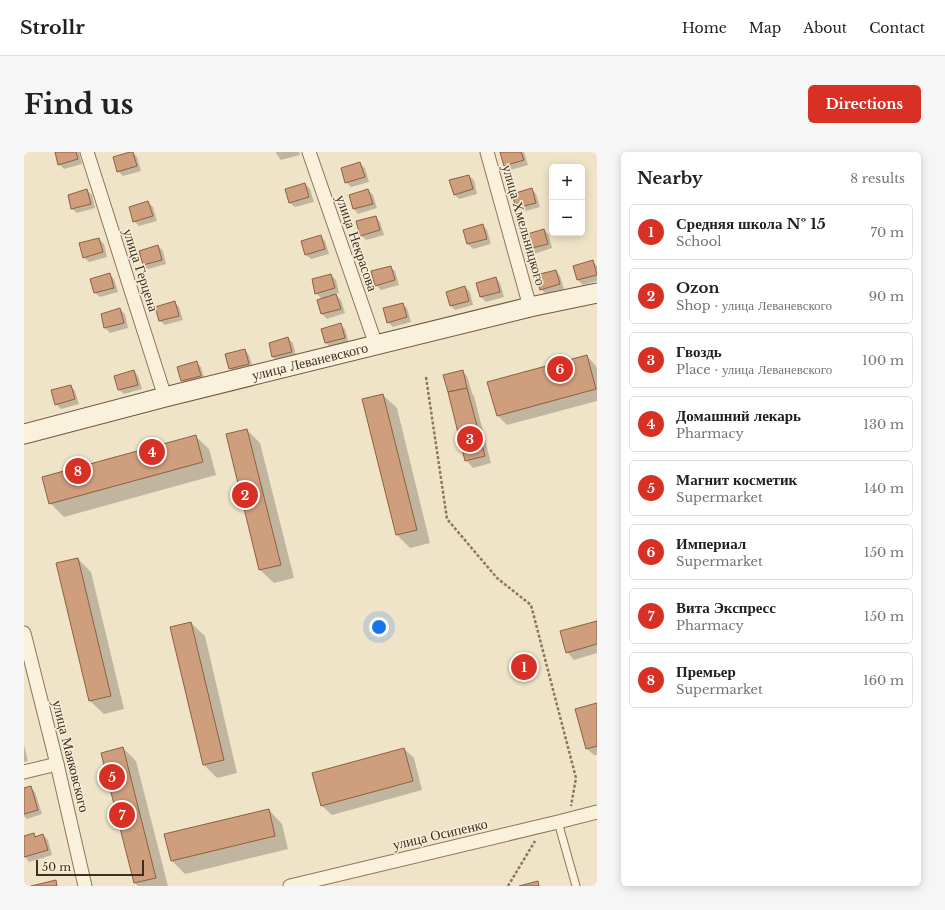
<!DOCTYPE html>
<html lang="en">
<head>
<meta charset="utf-8">
<style>
	:root { --surface:#fff; --page:#f6f6f6; --text:#202124; --muted:#757577; --line:#e0e0e0; --accent:#d93025 }
	body { margin:0; font-family:"Libre Baskerville",serif; background:var(--page); color:var(--text) }
	.controls { position:absolute; right:12px; top:12px; display:grid; overflow:hidden; border-radius:6px; box-shadow:0 2px 10px #0003 }
	.controls button { width:36px; height:36px; display:grid; place-items:center; padding:0; border:0; border-bottom:1px solid var(--line); background:var(--surface); color:var(--text); font:20px sans-serif }
	.scale { position:absolute; left:12px; bottom:10px; width:108px; box-sizing:border-box; padding-left:4px; border:2px solid #3d2e20; border-top:0; font-size:11px; line-height:14px; white-space:nowrap; color:#3d2e20; -webkit-text-stroke:3px #f7eed8; paint-order:stroke }
	.you { position:absolute; left:355px; top:475px; width:14px; height:14px; margin:-10px; border:3px solid #fff; border-radius:50%; background:#1a73e8; box-shadow:0 0 0 6px #1a73e833 }
	.badge { display:grid; place-items:center; width:26px; height:26px; border-radius:50%; background:var(--accent); color:#fff; font-size:13px; font-weight:700 }
	.pin { position:absolute; translate:-50% -50%; border:2px solid #fff; box-shadow:0 1px 4px #0006 }
	.list { margin:0; padding:0; list-style:none }
	h2 { display:flex; justify-content:space-between; align-items:center; height:52px; margin:0; padding:0 16px; font-size:17px }
	h2 small { font-size:13px; font-weight:400; color:var(--muted) }
	.list li { display:grid; grid-template-columns:26px 1fr auto; gap:12px; align-items:center; box-sizing:border-box; height:56px; margin:0 8px 8px; padding:0 8px; border:1px solid var(--line); border-radius:6px }
	.list b { display:block; font-size:15px; white-space:nowrap }
	.list p { margin:0; font-size:13px; white-space:nowrap; color:var(--muted) }
	.list em { font-size:13px; font-style:normal; color:var(--muted) }
	.map { position:relative; flex:none; width:573px; height:734px; overflow:hidden; border-radius:6px }
	header { display:flex; align-items:center; gap:24px; box-sizing:border-box; height:56px; padding:0 20px; background:var(--surface); border-bottom:1px solid var(--line) }
	header strong { font-size:19px }
	nav { display:flex; gap:22px; margin-inline-start:auto; font-size:14px }
	.intro { display:flex; align-items:center; justify-content:space-between; box-sizing:border-box; height:96px; padding:0 24px }
	h1 { margin:0; font-size:28px }
	.button { padding:10px 18px; border-radius:6px; background:var(--accent); color:#fff; font-size:14px; font-weight:700 }
	main { display:flex; gap:24px; padding:0 24px }
	aside { flex:1; background:var(--surface); border-radius:6px; box-shadow:0 2px 10px #0003 }
	.map>svg:first-child { display:block }
	.shadow { fill:#0003 }
	.building { fill:#cf9f7d; stroke:#8d5f41 }
	.lines { fill:none; stroke-linecap:round; stroke-linejoin:round }
	.lane-casing { stroke:#8d765c; stroke-width:9 }
	.street-casing { stroke:#8d765c; stroke-width:15 }
	.secondary-casing { stroke:#6f573f; stroke-width:21 }
	.path { stroke:#8d765c; stroke-width:2.5; stroke-dasharray:3 2; stroke-linecap:butt }
	.lane { stroke:#faf1dc; stroke-width:7 }
	.street { stroke:#faf1dc; stroke-width:13 }
	.secondary { stroke:#faf1dc; stroke-width:19 }
	.labels { text-anchor:middle; dominant-baseline:central; stroke-width:3; stroke-linejoin:round; paint-order:stroke }
	.street-label { font-size:14px; fill:#3d2e20; stroke:#f7eed8 }
</style>
</head>
<body>
<header>
<strong>Strollr</strong>
<nav><a>Home</a><a>Map</a><a>About</a><a>Contact</a></nav>
</header>
<div class="intro"><h1>Find us</h1><a class="button">Directions</a></div>
<main>
<div class="map">
<svg width="573" height="734" viewBox="0 0 573 734">
	<rect width="100%" height="100%" fill="#f0e4c8"/>
	<!-- shadow -->
	<g class="shadow">
		<polygon points="32,0 55,0 58,12 40,17 35,12"/>
		<polygon points="108,0 113,5 117,19 99,24 94,19"/>
		<polygon points="252,0 275,0 276,3 257,8 253,3"/>
		<polygon points="477,0 500,0 504,13 486,18 481,13"/>
		<polygon points="336,12 341,16 345,30 327,35 322,30"/>
		<polygon points="445,24 450,28 453,42 435,47 430,42"/>
		<polygon points="281,32 286,37 290,50 271,55 266,51 263,37"/>
		<polygon points="508,37 512,42 516,55 498,60 493,56"/>
		<polygon points="63,38 68,43 71,56 53,61 48,57"/>
		<polygon points="344,38 349,43 353,56 334,62 330,57"/>
		<polygon points="124,50 129,55 133,69 115,74 110,69"/>
		<polygon points="352,65 356,70 360,83 342,88 337,83"/>
		<polygon points="459,74 463,78 467,92 449,97 444,92 440,79"/>
		<polygon points="520,78 525,83 528,96 510,102 505,97 502,83"/>
		<polygon points="296,84 301,89 305,102 287,107 282,103"/>
		<polygon points="75,87 80,92 83,105 65,110 60,105"/>
		<polygon points="134,94 139,99 142,112 124,117 120,113"/>
		<polygon points="569,110 573,114 573,129 559,133 554,128 550,115"/>
		<polygon points="366,115 371,119 375,133 357,138 352,133"/>
		<polygon points="532,119 536,124 540,137 522,142 517,137"/>
		<polygon points="85,122 90,127 94,140 76,145 71,141"/>
		<polygon points="307,123 312,128 315,141 311,142 317,148 321,161 303,167 298,162 298,147 292,141"/>
		<polygon points="472,126 476,131 480,145 462,150 457,145 453,132"/>
		<polygon points="441,135 446,140 449,153 431,158 427,154"/>
		<polygon points="150,150 155,155 159,168 141,173 136,169"/>
		<polygon points="378,152 383,156 387,170 369,175 364,170"/>
		<polygon points="96,157 101,162 104,176 86,181 81,176 78,163"/>
		<polygon points="316,172 321,177 325,191 307,196 302,191 298,177"/>
		<polygon points="264,186 269,191 272,204 254,210 249,205 246,191"/>
		<polygon points="221,198 225,203 229,216 211,221 206,216"/>
		<polygon points="563,204 572,214 573,217 573,249 483,273 474,264 464,231"/>
		<polygon points="172,210 177,215 181,228 163,233 158,229"/>
		<polygon points="110,219 114,224 118,237 100,242 95,238"/>
		<polygon points="438,219 443,224 448,241 450,244 467,311 449,316 442,308"/>
		<polygon points="47,234 51,239 55,252 37,257 32,252"/>
		<polygon points="359,243 373,256 406,391 386,396 373,383"/>
		<polygon points="223,278 236,291 270,426 250,431 236,418"/>
		<polygon points="171,284 185,297 192,323 40,365 26,351"/>
		<polygon points="54,407 67,420 100,557 80,562 66,549 34,412"/>
		<polygon points="573,470 573,501 550,508 543,500"/>
		<polygon points="167,471 181,484 213,621 193,626 180,613"/>
		<polygon points="573,552 573,603 570,603 562,596"/>
		<polygon points="0,593 4,609 0,610"/>
		<polygon points="99,596 112,609 144,734 114,734 111,731 78,601"/>
		<polygon points="380,597 390,606 398,638 308,663 298,654"/>
		<polygon points="6,635 11,640 18,662 3,667 0,664 0,637"/>
		<polygon points="245,658 258,672 264,697 161,722 148,709"/>
		<polygon points="10,682 13,685 19,683 24,688 28,703 5,710 0,703 0,685"/>
	</g>
	<!-- building -->
	<g class="building">
		<polygon points="31,0 52,0 54,7 34,13"/>
		<polygon points="106,0 109,0 113,14 93,20 89,5"/>
		<polygon points="476,0 497,0 500,8 480,14"/>
		<polygon points="336,10 341,25 321,31 317,16"/>
		<polygon points="445,23 449,37 430,43 425,28"/>
		<polygon points="281,31 285,45 265,51 261,37"/>
		<polygon points="508,36 512,51 492,56 488,42"/>
		<polygon points="63,37 67,52 47,57 44,43"/>
		<polygon points="344,37 349,52 329,57 325,43"/>
		<polygon points="124,49 129,64 109,70 105,55"/>
		<polygon points="352,64 356,78 336,84 332,69"/>
		<polygon points="459,72 463,87 443,92 439,78"/>
		<polygon points="520,77 524,92 504,97 500,83"/>
		<polygon points="297,83 301,97 281,103 277,89"/>
		<polygon points="75,86 79,100 59,106 55,91"/>
		<polygon points="134,93 138,108 119,113 115,99"/>
		<polygon points="569,108 573,123 553,128 549,114"/>
		<polygon points="367,114 371,128 351,134 347,119"/>
		<polygon points="532,118 536,132 516,138 512,123"/>
		<polygon points="86,121 90,136 70,141 66,127"/>
		<polygon points="307,122 311,136 291,142 288,127"/>
		<polygon points="472,125 476,140 456,145 452,131"/>
		<polygon points="441,134 445,149 426,154 422,140"/>
		<polygon points="312,142 317,157 297,162 293,148"/>
		<polygon points="151,149 155,164 135,169 131,155"/>
		<polygon points="379,151 383,165 363,171 359,156"/>
		<polygon points="96,156 100,171 80,176 77,162"/>
		<polygon points="317,171 321,186 301,191 297,177"/>
		<polygon points="264,185 268,200 248,205 245,191"/>
		<polygon points="221,197 225,212 205,217 201,202"/>
		<polygon points="563,203 572,237 473,264 463,230"/>
		<polygon points="173,209 177,224 157,229 153,215"/>
		<polygon points="110,218 114,233 94,238 90,224"/>
		<polygon points="439,218 443,236 424,240 419,223"/>
		<polygon points="47,233 51,247 31,253 27,238"/>
		<polygon points="443,236 461,304 441,309 424,240"/>
		<polygon points="359,242 393,378 372,383 338,247"/>
		<polygon points="223,277 257,413 235,418 202,282"/>
		<polygon points="172,283 179,310 25,352 18,325"/>
		<polygon points="54,406 87,544 65,549 32,411"/>
		<polygon points="573,469 573,492 542,501 536,479"/>
		<polygon points="167,470 200,608 179,613 146,475"/>
		<polygon points="573,551 573,594 562,597 551,557"/>
		<polygon points="99,595 132,726 110,731 77,601"/>
		<polygon points="380,596 389,629 297,654 288,621"/>
		<polygon points="7,634 14,658 0,662 0,636"/>
		<polygon points="245,657 251,684 147,709 140,682"/>
		<polygon points="10,681 11,685 19,682 24,698 0,705 0,684"/>
		<polygon points="32,728 33,734 7,734"/>
		<polygon points="514,729 515,734 495,734"/>
	</g>
	<g class="lines">
		<!-- lane casing -->
		<g class="lane-casing">
			<polyline id="lane" points="534,670 552,734"/>
		</g>
		<!-- street casing -->
		<g class="street-casing">
			<g id="street">
				<polyline points="63,0 141,245"/>
				<polyline points="285,0 352,193"/>
				<polyline points="463,0 506,155"/>
				<polyline points="0,481 33,612 61,734"/>
				<polyline points="0,620 33,612"/>
				<polyline points="266,734 534,670 573,660"/>
			</g>
		</g>
		<!-- secondary casing -->
		<g class="secondary-casing">
			<g id="secondary">
				<path id="s1" d="M0 282 141 245 506 155 573 141"/>
			</g>
		</g>
		<!-- path -->
		<g class="path">
			<polyline points="402,225 423,367 473,426 507,453 552,626 547,654"/>
			<polyline points="484,734 511,689"/>
		</g>
		<!-- lane -->
		<use href="#lane" class="lane"/>
		<!-- street -->
		<use href="#street" class="street"/>
		<!-- secondary -->
		<use href="#secondary" class="secondary"/>
	</g>
	<g class="labels">
		<!-- street labels -->
		<g class="street-label">
			<text transform="translate(500 73) rotate(74)">улица Хмельницкого</text>
			<text transform="translate(333 91) rotate(71)">улица Некрасова</text>
			<text transform="translate(117 118) rotate(72)">улица Герцена</text>
			<text stroke="none"><textPath href="#s1" startOffset="295">улица Леваневского</textPath></text>
			<text transform="translate(47 604) rotate(76)">улица Маяковского</text>
			<text transform="translate(416 682) rotate(-13)">улица Осипенко</text>
		</g>
	</g>
</svg>
<div class="controls">
<button>+</button>
<button>−</button>
</div>
<div class="scale">50 m</div>
<div class="you"></div>
<div class="pin badge" style="left:500px;top:515px">1</div>
<div class="pin badge" style="left:221px;top:343px">2</div>
<div class="pin badge" style="left:446px;top:287px">3</div>
<div class="pin badge" style="left:128px;top:300px">4</div>
<div class="pin badge" style="left:88px;top:625px">5</div>
<div class="pin badge" style="left:536px;top:217px">6</div>
<div class="pin badge" style="left:98px;top:663px">7</div>
<div class="pin badge" style="left:54px;top:319px">8</div>
</div>
<aside>
<h2>Nearby<small>8 results</small></h2>
<ul class="list">
<li><span class="badge">1</span><div><b>Средняя школа № 15</b><p>School</p></div><em>70 m</em></li>
<li><span class="badge">2</span><div><b>Ozon</b><p>Shop · улица Леваневского</p></div><em>90 m</em></li>
<li><span class="badge">3</span><div><b>Гвоздь</b><p>Place · улица Леваневского</p></div><em>100 m</em></li>
<li><span class="badge">4</span><div><b>Домашний лекарь</b><p>Pharmacy</p></div><em>130 m</em></li>
<li><span class="badge">5</span><div><b>Магнит косметик</b><p>Supermarket</p></div><em>140 m</em></li>
<li><span class="badge">6</span><div><b>Империал</b><p>Supermarket</p></div><em>150 m</em></li>
<li><span class="badge">7</span><div><b>Вита Экспресс</b><p>Pharmacy</p></div><em>150 m</em></li>
<li><span class="badge">8</span><div><b>Премьер</b><p>Supermarket</p></div><em>160 m</em></li>
</ul>
</aside>
</main>
</body>
</html>
